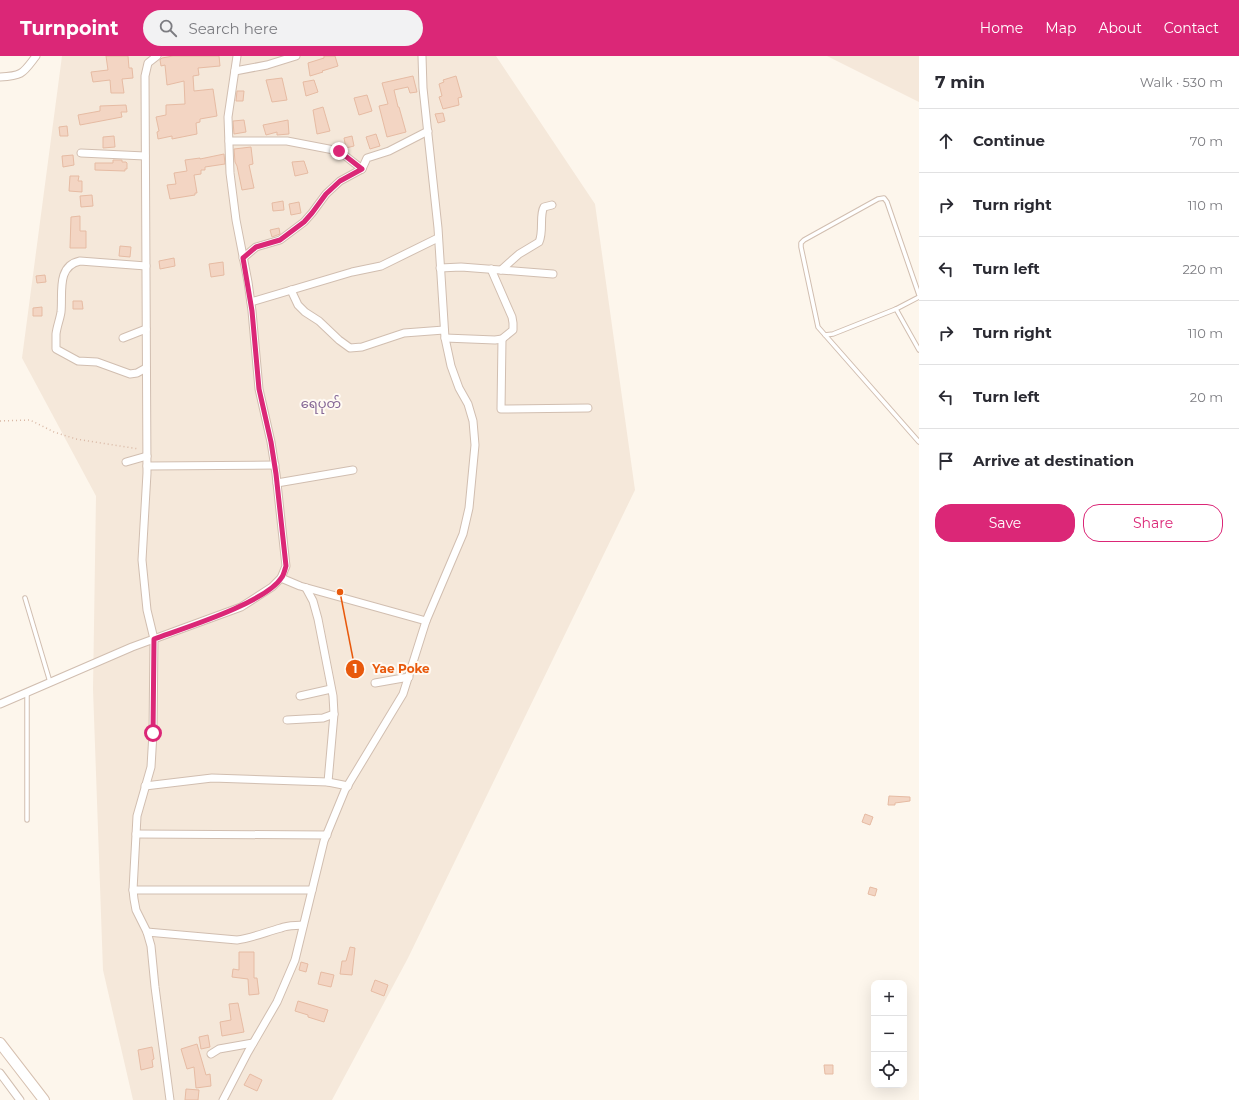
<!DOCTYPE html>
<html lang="en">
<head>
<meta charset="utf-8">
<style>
	:root { --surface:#fff; --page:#f2f2f3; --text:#2b2b33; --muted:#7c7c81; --line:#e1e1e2; --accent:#db2777 }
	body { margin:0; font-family:Montserrat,"Noto Sans Myanmar",sans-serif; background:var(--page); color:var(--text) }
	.controls { position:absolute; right:12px; bottom:12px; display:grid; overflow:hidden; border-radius:8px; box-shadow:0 4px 16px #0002 }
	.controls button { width:36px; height:36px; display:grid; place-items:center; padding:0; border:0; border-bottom:1px solid var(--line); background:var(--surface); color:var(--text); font:20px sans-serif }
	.stop { position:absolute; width:12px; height:12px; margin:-9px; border:3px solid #db2777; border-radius:50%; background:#fff }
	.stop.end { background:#db2777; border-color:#fff; box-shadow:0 1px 4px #0008 }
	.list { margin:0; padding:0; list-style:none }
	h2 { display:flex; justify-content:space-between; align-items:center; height:52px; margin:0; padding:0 16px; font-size:17px }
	h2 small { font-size:13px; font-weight:400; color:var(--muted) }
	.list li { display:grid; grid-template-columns:26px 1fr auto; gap:12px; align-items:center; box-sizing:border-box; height:64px; padding:0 16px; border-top:1px solid var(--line) }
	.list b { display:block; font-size:15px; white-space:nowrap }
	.list em { font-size:13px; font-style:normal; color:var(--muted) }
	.actions { display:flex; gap:8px; padding:12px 16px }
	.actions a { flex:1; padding:9px 0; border:1px solid var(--accent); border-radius:16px; text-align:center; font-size:14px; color:var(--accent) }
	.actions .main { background:var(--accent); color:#fff }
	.icon { flex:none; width:22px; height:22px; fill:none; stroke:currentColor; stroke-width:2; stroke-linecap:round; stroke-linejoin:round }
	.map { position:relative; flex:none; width:919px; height:1044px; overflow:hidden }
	header { display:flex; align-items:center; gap:24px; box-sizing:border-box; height:56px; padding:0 20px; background:var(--accent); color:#fff }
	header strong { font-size:19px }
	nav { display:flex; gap:22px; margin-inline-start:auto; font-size:14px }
	.search { width:280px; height:36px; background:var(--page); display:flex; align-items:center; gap:10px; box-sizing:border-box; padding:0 14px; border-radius:22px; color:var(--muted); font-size:15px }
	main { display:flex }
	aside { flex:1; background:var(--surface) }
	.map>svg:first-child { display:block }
	.residential { fill:#f5e8da }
	.building { fill:#f3d5c3; stroke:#e6bba3 }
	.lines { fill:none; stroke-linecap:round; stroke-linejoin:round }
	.lane-casing { stroke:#d1beb0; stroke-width:5.5 }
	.street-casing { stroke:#d1beb0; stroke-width:9 }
	.secondary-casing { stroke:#d6c0b0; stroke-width:12 }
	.path { stroke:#d9b8a5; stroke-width:1.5; stroke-dasharray:1 3; stroke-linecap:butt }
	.lane { stroke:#fff; stroke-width:3.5 }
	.street { stroke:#fff; stroke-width:7 }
	.secondary { stroke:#fff; stroke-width:10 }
	.route { stroke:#db2777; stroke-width:5 }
	.labels { text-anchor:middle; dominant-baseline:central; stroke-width:4; stroke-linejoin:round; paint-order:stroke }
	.quarter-label { font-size:13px; fill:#846695; stroke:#fffaf3 }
	.leader { fill:none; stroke:#e8590c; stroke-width:1.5 }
	.callout-dot { fill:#e8590c; stroke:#fffaf3; stroke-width:1.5 }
	.mark-label { font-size:12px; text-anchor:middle; font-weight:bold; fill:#fff }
	.callout-label { font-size:12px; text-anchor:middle; font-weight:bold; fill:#e8590c; stroke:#fffaf3; stroke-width:4; stroke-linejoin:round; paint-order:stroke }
</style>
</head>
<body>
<header>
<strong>Turnpoint</strong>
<div class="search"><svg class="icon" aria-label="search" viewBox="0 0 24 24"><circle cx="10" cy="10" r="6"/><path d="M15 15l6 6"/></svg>Search here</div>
<nav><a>Home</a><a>Map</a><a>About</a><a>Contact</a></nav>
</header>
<main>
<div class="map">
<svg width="919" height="1044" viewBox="0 0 919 1044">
	<rect width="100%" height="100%" fill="#fdf6ec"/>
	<!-- residential -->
	<g class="residential">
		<polygon points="62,0 496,0 595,148 635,434 408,902 332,1044 133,1044 103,914 93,633 96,440 22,302"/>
		<polygon points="827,0 919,0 919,46"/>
	</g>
	<!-- building -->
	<g class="building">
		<polygon points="106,0 128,0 129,12 132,12 133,22 122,23 124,37 111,37 110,24 93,26 91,16 108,14"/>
		<polygon points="173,0 219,0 220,10 198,12 199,19 193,20 194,35 213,33 217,60 200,63 200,66 196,67 197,78 172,83 172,80 158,83 157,76 159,75 156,61 166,59 166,49 185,48 184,25 167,29 165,9 161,10 160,4 162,2"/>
		<polygon points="324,0 335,0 338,10 322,15 323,16 310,20 308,7 324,2"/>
		<polygon points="413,20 417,36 410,37 408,31 394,34 398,51 399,51 406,76 387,81 379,50 388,48 382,27"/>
		<polygon points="456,20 462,41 458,42 459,49 443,53 439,41 442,40 439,28 444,26 443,24"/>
		<polygon points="282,22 287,44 272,46 266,24"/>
		<polygon points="314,24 318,36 306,40 303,26"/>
		<polygon points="237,35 244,35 243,45 236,45"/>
		<polygon points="367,39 372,55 359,59 354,42"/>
		<polygon points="126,49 127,56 121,56 122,61 80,69 78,59 100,55 100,50"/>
		<polygon points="323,51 330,75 317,78 313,54"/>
		<polygon points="443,57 445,65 438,67 435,58"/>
		<polygon points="244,64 246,76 234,78 233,65"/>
		<polygon points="288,64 289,78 277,79 277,76 266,79 263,69"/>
		<polygon points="67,70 68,80 60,80 59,71"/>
		<polygon points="376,78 380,90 370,93 366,81"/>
		<polygon points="114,80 115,91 103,92 103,81"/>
		<polygon points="352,80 354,90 346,92 344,82"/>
		<polygon points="251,91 253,108 249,109 254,132 242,134 237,110 235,106 234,93"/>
		<polygon points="224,98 225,108 205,111 205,114 201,114 201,118 194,119 197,137 195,137 195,139 170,143 167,129 176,128 174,117 187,115 185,104 200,102 200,103"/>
		<polygon points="73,99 74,109 63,111 62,100"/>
		<polygon points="113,104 122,104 122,106 126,106 127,107 127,113 125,113 125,115 95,114 95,107 113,107"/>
		<polygon points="304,105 308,117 295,120 292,106"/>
		<polygon points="70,120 79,120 78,125 82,125 82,136 69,135"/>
		<polygon points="92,139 93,150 81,151 80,140"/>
		<polygon points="283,145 284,154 273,155 272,147"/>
		<polygon points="299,146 301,157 291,159 289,148"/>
		<polygon points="80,160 80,175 86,175 86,192 70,192 71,161"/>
		<polygon points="279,172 280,178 272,181 270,174"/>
		<polygon points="120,190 131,191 130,201 119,200"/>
		<polygon points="174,202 175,210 160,213 159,205"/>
		<polygon points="223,206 224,219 211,221 209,208"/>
		<polygon points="45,219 46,226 37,227 36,220"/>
		<polygon points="73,245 82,245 83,253 73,253"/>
		<polygon points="42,251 42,260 33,260 33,252"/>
		<polygon points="889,740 910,741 910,745 895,747 895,749 888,749"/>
		<polygon points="865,758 873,761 870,769 862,766"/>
		<polygon points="870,831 877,833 875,840 868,838"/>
		<polygon points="350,891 355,892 352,919 340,918 342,905 346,905"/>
		<polygon points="239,896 254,896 254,922 257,922 259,938 249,939 248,923 232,921 233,913 239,914"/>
		<polygon points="301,906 308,908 306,916 299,914"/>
		<polygon points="321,916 334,919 331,931 318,928"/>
		<polygon points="375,924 388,929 384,940 371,935"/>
		<polygon points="298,945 328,954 324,966 308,961 308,959 295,955"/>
		<polygon points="238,947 244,976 222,980 220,966 231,964 229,948"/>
		<polygon points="208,979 210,991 201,993 199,981"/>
		<polygon points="197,988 206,1019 210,1018 211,1030 196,1032 194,1011 187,1013 181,993"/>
		<polygon points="152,991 154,1003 152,1004 153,1011 141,1014 138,994"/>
		<polygon points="824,1009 833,1009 833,1018 825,1018"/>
		<polygon points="250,1018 262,1024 257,1035 244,1029"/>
		<polygon points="186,1033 199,1034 198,1044 185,1044"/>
	</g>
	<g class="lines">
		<!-- lane casing -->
		<g class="lane-casing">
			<g id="lane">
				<polyline points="919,239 887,146 884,142 878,143 804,184 801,187 801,191 818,271 919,386"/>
				<polyline points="896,253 919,294"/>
				<polyline points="825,279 833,278 896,253 919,241"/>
				<polyline points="25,542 50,626"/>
				<polyline points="27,636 27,764"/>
			</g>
		</g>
		<!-- street casing -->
		<g class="street-casing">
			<g id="street">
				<polyline points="157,0 148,7 145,20 147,417 142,504 147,554 154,583 153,677 151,711 137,760 133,834 134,843 136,854 147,876 151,890 155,931 170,1044"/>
				<polyline points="235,15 267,9 296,0"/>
				<path d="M0 21C23 20 23 17 36 0"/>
				<polyline points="229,85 287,85 339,95 362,113 367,102 389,95 428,75"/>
				<polyline points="81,97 145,100"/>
				<polyline points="243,202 256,191 280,184 304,166 312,157 326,138 340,125 362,113"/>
				<path d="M146 210 80 205C56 210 63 238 61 256 60 263 57 270 56 278 56 283 56 288 56 293L78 305 97 306 130 318 137 317 146 312"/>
				<polyline points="440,212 461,211 553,218"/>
				<path d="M501 214 519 198 539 186C544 175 539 159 544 151L552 149"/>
				<polyline points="291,234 298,249 305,256 319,265 339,284 350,292 362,291 404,277 444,274"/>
				<polyline points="251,246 352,216 381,210 438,182"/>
				<polyline points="123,282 146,273"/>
				<polyline points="445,282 495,284 502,283 513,274 513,267 512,261 491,213"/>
				<polyline points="502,283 501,353 588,352"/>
				<polyline points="126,406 147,400"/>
				<polyline points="147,410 275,409"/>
				<polyline points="277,427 353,414"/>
				<polyline points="281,522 300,530 426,565"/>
				<polyline points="306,532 313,545 318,563 333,640 334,658 328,726"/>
				<polyline points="375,627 409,621"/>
				<polyline points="300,640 331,633"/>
				<polyline points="0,648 132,591 241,551 272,531 281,522 286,510 276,418 271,386 259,333 252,255 248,226 236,164 230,117 228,61 237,0"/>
				<polyline points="287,664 323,662 334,658"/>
				<polyline points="145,730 212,722 328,726 348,730"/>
				<polyline points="136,778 327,779"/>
				<polyline points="133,834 312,834"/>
				<path d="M147 876 237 884C252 882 266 876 281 872 288 869 296 870 303 869"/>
				<polyline points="211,998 219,993 253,987"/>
				<polyline points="0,1017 20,1044"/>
				<polyline points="223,1044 248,996 277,946 295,904 324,785 345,734 403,638 426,565 463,478 469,452 475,389 473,365 468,348 459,332 451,310 445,282 438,172 423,32 422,0"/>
			</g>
		</g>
		<!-- secondary casing -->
		<g class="secondary-casing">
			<polyline id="secondary" points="0,987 44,1044"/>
		</g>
		<!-- path -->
		<polyline class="path" points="0,365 30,364 54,376 76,383 139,393"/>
		<!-- lane -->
		<use href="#lane" class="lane"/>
		<!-- street -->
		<use href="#street" class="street"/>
		<!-- secondary -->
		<use href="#secondary" class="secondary"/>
	</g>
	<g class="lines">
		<!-- route -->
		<path class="route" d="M153 677 154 583C184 572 266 547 282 521 284 518 285 513 286 510L276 418 271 386 259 333 252 255 243 202 256 191 280 184 304 166 312 157 326 138 340 125 362 113 339 95"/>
	</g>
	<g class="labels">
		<!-- quarter labels -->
		<g class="quarter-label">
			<text x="321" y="347">ရေပုတ်</text>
		</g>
	</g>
	<!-- callouts -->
	<path class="leader" d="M340 536L355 613"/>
	<g class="callout-dot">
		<circle cx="340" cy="536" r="4"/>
		<circle cx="355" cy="613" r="10"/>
	</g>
	<g class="mark-label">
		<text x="355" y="617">1</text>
	</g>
	<g class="callout-label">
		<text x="401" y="617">Yae Poke</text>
	</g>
</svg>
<div class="controls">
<button>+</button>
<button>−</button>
<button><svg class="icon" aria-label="locate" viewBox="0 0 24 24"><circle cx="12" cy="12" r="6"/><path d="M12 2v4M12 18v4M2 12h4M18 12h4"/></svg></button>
</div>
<div class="stop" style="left:153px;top:677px"></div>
<div class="stop end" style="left:339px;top:95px"></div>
</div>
<aside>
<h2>7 min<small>Walk · 530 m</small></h2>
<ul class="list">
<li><svg class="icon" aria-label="ahead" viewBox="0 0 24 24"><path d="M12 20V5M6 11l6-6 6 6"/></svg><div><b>Continue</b></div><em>70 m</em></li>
<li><svg class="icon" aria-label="right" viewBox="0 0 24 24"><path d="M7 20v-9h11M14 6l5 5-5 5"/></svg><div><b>Turn right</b></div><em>110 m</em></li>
<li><svg class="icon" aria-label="left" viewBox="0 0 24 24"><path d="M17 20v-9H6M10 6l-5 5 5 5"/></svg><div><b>Turn left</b></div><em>220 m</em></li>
<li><svg class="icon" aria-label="right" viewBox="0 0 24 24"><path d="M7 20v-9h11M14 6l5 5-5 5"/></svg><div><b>Turn right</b></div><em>110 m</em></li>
<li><svg class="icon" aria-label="left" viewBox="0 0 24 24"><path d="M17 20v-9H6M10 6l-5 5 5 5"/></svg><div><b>Turn left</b></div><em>20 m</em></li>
<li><svg class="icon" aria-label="arrive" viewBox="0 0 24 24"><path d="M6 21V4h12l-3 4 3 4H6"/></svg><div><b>Arrive at destination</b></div></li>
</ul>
<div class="actions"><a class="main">Save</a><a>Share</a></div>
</aside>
</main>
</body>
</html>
